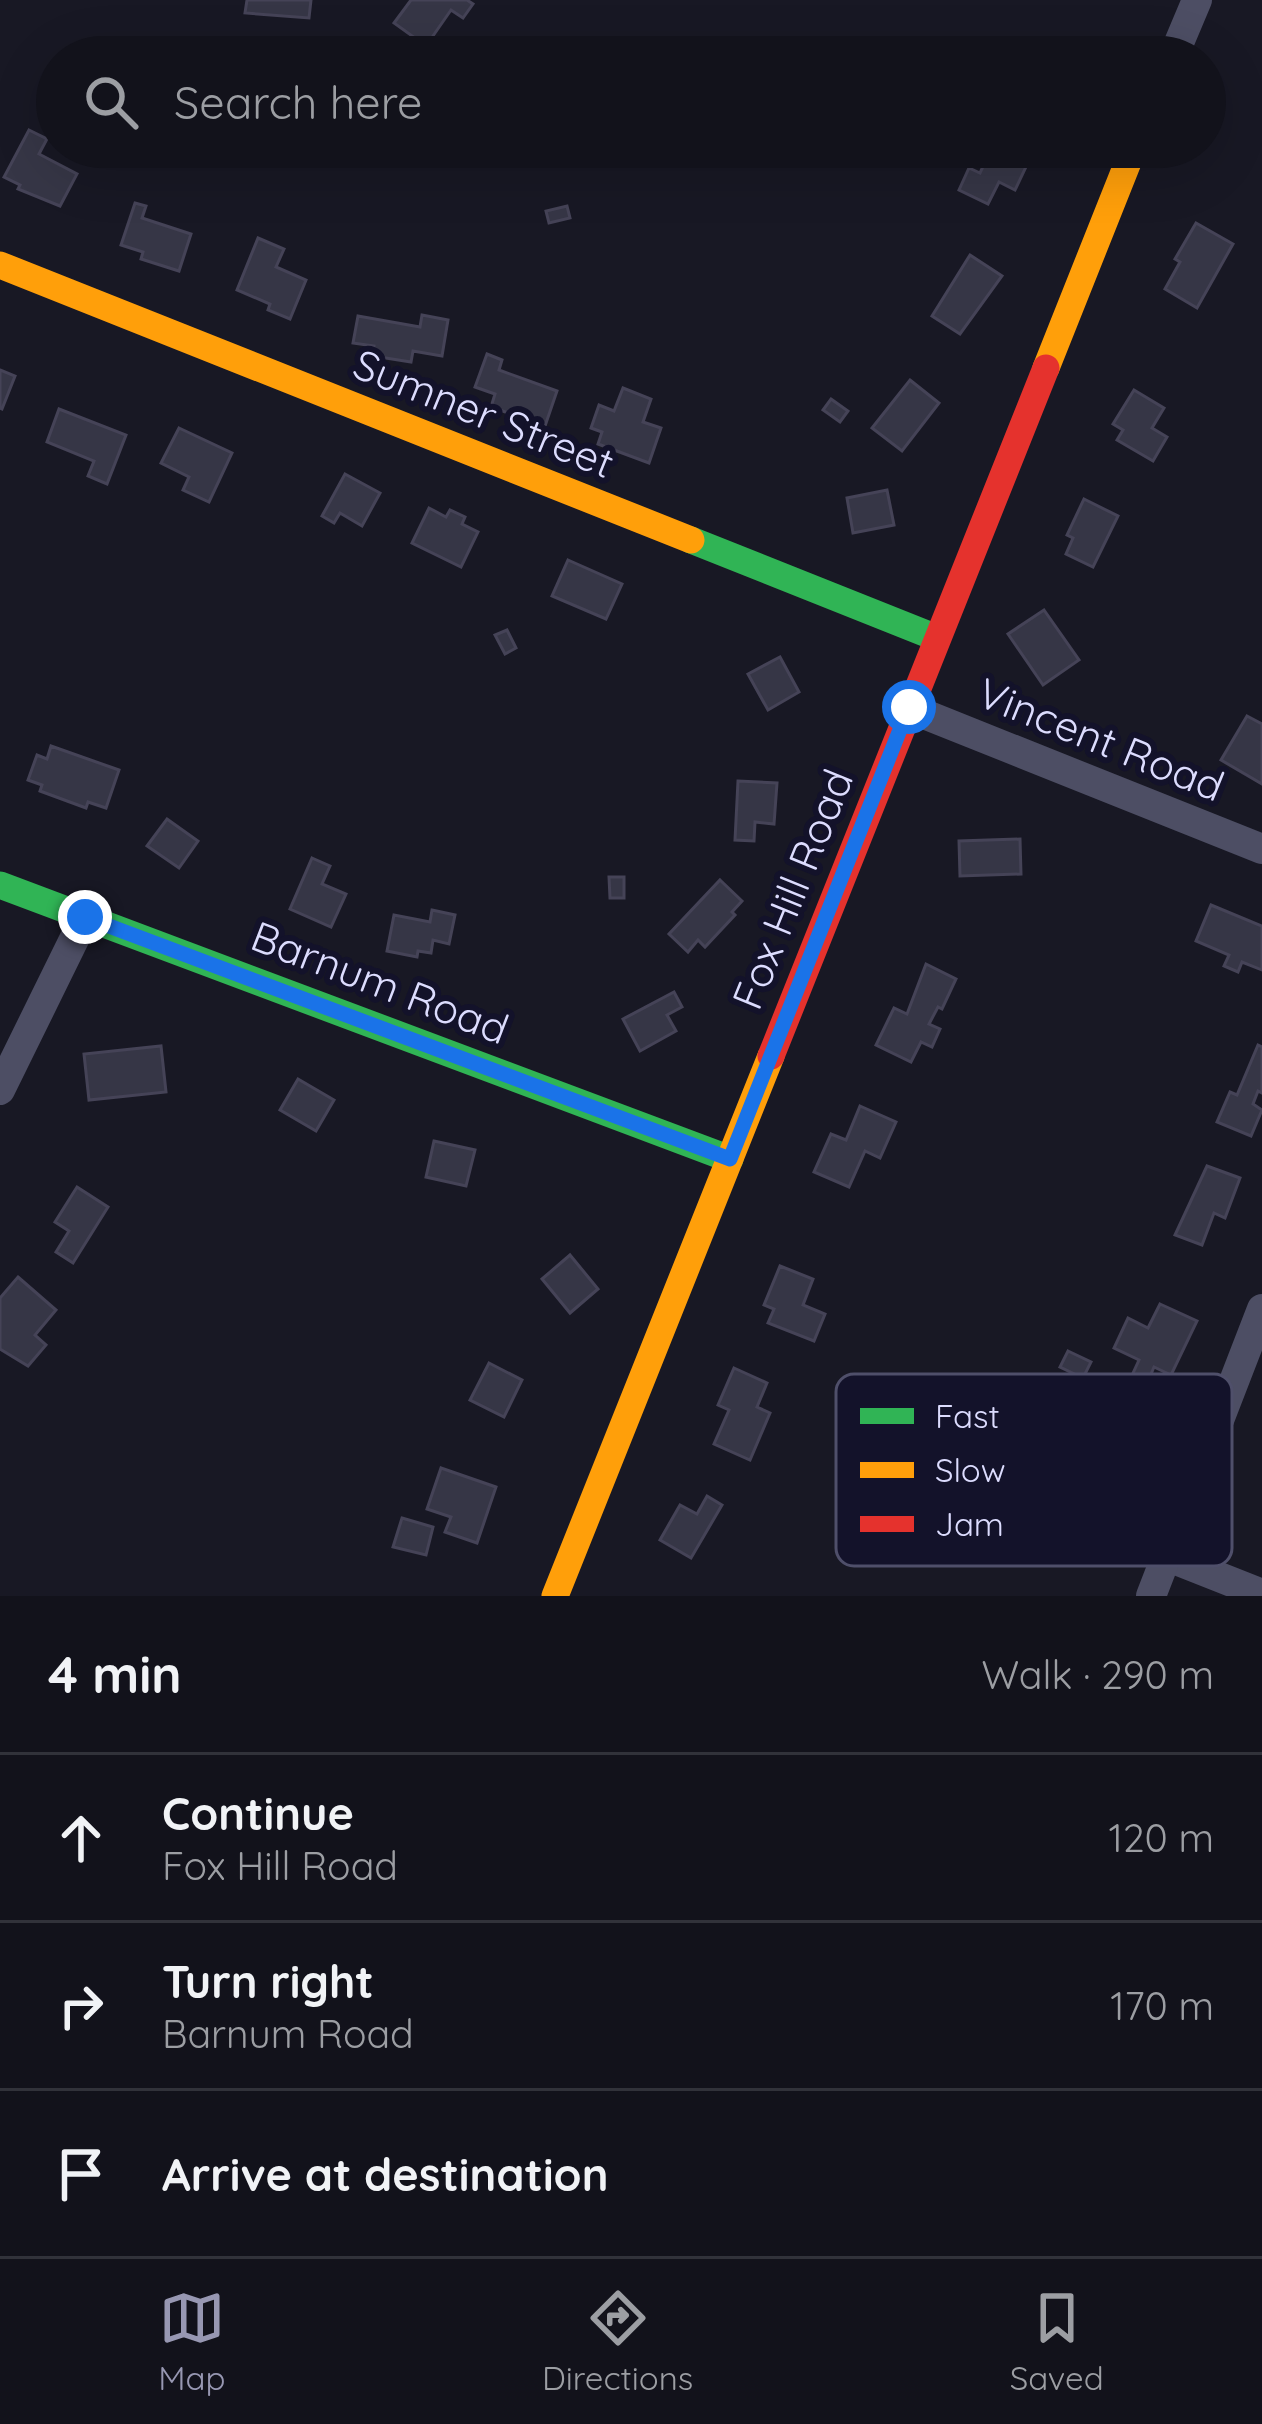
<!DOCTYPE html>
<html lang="en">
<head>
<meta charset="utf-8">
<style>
	:root { --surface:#12121b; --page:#1f2028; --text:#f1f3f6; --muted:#9c9ea3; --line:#31323a; --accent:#9797b2 }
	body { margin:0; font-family:Quicksand,sans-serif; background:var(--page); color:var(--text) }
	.stop { position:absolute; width:36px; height:36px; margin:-27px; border:9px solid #1a73e8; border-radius:50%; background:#fff }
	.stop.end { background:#1a73e8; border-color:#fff; box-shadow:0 3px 12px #0008 }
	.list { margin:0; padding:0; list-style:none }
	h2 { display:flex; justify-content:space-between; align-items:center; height:156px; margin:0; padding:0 48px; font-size:51px }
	h2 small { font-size:39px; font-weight:400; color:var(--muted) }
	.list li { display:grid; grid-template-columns:78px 1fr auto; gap:36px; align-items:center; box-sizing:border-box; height:168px; padding:0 48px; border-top:3px solid var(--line) }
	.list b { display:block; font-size:45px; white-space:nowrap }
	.list p { margin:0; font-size:39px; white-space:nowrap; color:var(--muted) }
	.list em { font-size:39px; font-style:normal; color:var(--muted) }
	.icon { flex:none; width:66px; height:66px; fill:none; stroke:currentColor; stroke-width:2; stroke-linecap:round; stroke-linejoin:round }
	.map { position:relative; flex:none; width:1262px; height:1596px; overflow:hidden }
	.search { position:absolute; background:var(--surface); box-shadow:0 12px 48px #0002; left:36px; right:36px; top:36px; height:132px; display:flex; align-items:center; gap:30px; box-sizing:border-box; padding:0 42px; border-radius:66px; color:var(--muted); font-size:45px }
	.sheet { height:660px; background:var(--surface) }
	nav { display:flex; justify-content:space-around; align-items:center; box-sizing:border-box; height:168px; border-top:3px solid var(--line); background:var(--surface); font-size:33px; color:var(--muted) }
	nav a { display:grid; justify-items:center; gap:6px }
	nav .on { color:var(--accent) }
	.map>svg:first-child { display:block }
	.building { fill:#363646; stroke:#454357; stroke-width:3 }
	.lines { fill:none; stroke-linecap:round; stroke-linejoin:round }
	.street { stroke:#4d4e64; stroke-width:30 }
	.fast { stroke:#30b455; stroke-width:27 }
	.slow { stroke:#ff9f0a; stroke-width:27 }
	.jam { stroke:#e5322d; stroke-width:27 }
	.route { stroke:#1a73e8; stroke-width:15 }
	.labels { text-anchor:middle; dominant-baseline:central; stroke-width:12; stroke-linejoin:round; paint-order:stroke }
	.street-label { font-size:42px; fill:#dcdcfe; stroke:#13122a }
	.key { fill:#13122a; stroke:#4f4f6a; stroke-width:3 }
	.key-label { font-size:33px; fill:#dcdcfe }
</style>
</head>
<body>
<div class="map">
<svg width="1262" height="1596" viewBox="0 0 1262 1596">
	<rect width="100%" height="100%" fill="#181824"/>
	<!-- building -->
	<g class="building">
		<polygon points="247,0 311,0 309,18 245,13"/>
		<polygon points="411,0 467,0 473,4 463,18 451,10 426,46 394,23"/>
		<polygon points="29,130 47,139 39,154 77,174 60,206 18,189 20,185 4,177"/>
		<polygon points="992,147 1022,147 1033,152 1015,190 999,182 988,204 959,190 969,168 980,173"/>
		<polygon points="135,203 146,206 142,218 191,234 179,271 141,259 143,252 121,245"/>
		<polygon points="567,206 570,218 549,223 546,211"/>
		<polygon points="1196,223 1233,244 1197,308 1165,289 1180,262 1175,259"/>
		<polygon points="258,238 284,249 276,267 306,280 290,319 268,310 270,304 237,290"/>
		<polygon points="970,255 1002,276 960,334 932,316"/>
		<polygon points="422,315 448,320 442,356 413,351 411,362 373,356 374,346 353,343 358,316 420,327"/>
		<polygon points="487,354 502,360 499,370 557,391 545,426 491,407 495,394 475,387"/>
		<polygon points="0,370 15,376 2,409 0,408"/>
		<polygon points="910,380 939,403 902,451 872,428"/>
		<polygon points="623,388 651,399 643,422 661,428 649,463 598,444 602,432 591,428 599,405 614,411"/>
		<polygon points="1134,390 1164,408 1152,428 1167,437 1153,461 1117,440 1123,430 1113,424"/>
		<polygon points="831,399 848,411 840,422 823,410"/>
		<polygon points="59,409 126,435 107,484 88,476 94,461 47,442"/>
		<polygon points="179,428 232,453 209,502 183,490 189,477 161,463"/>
		<polygon points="345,474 380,493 362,526 340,513 334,523 322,516"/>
		<polygon points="887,490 894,525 853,533 847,498"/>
		<polygon points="1084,499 1118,516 1093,567 1066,554 1073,538 1067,535"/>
		<polygon points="429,508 446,517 450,510 465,517 462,524 478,532 461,567 412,543"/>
		<polygon points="568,560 622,584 606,619 552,596"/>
		<polygon points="1044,610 1079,660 1043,685 1008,634"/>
		<polygon points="507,630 516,648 505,654 495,635"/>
		<polygon points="780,657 799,692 768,710 748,674"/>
		<polygon points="1247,716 1262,724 1262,784 1221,760"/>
		<polygon points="51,746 119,770 106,808 88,802 86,808 40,791 42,785 28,780 37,755 47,759"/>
		<polygon points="738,781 777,783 774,824 755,822 754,841 735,840"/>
		<polygon points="167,819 198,841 179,868 147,846"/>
		<polygon points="1020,839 1021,874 960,876 959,841"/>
		<polygon points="312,858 330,866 322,884 346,894 331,927 290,909"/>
		<polygon points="609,877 624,877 624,898 610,898"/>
		<polygon points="720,880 742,901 732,912 735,915 705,947 698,940 688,952 669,934"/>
		<polygon points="1211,905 1262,926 1262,970 1242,962 1238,972 1224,966 1229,955 1196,941"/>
		<polygon points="432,910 455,915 449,944 433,940 431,953 418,951 417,957 387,951 394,915 430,922"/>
		<polygon points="926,964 956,979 942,1009 938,1007 929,1024 940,1029 932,1047 921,1042 911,1062 876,1045 894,1008 907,1014"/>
		<polygon points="674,992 682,1007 667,1015 676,1031 640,1051 623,1019"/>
		<polygon points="1258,1045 1262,1047 1262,1093 1258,1091 1253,1104 1262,1110 1251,1136 1217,1122 1230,1092 1237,1095"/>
		<polygon points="161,1046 166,1092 89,1100 84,1054"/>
		<polygon points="298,1079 334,1100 316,1131 280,1110"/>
		<polygon points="860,1106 896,1122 880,1158 865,1151 849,1187 814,1172 831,1134 846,1140"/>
		<polygon points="434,1141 475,1150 466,1186 426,1177"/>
		<polygon points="1207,1166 1240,1178 1225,1218 1214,1213 1202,1245 1175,1235"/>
		<polygon points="77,1187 108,1207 73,1263 56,1252 69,1231 55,1222"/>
		<polygon points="570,1255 598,1289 570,1313 542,1279"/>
		<polygon points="780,1266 813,1279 803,1305 825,1314 814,1341 768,1323 774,1309 764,1305"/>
		<polygon points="18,1277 56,1310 35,1335 46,1345 28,1366 0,1349 0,1298"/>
		<polygon points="1160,1304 1197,1321 1171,1375 1154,1367 1149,1379 1166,1387 1155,1410 1123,1395 1139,1360 1114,1348 1128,1318 1148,1328"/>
		<polygon points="1068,1351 1091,1362 1083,1378 1060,1367"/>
		<polygon points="489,1363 522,1380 504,1417 470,1400"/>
		<polygon points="734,1368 767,1383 757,1407 770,1413 750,1460 714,1444 729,1410 718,1405"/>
		<polygon points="441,1468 496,1487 477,1543 445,1532 451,1517 427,1509"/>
		<polygon points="707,1496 722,1505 691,1558 660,1540 680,1505 697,1514"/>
		<polygon points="402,1518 433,1527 426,1555 393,1547"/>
	</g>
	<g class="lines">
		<!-- street -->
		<g class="street">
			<polyline points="1173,57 1197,0"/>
			<polyline points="909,708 1262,849"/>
			<polyline points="0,1090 85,917"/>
			<polyline points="1166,1556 1262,1594"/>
			<polyline points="1151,1596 1262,1309"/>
		</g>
		<!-- fast -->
		<g class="fast">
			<polyline points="691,540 937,638"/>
			<polyline points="0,885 730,1159"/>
		</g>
		<!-- slow -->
		<g class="slow">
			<polyline points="0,265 691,540"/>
			<polyline points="1046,368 1134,147"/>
			<polyline points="555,1596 771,1056"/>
		</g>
		<!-- jam -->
		<polyline class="jam" points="771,1056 1046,368"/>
	</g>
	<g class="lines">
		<!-- route -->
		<polyline class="route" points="85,917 730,1159 909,707"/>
	</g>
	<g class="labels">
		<!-- street labels -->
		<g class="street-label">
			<text transform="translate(484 413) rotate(22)">Sumner Street</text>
			<text transform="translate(1101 739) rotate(22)">Vincent Road</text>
			<text transform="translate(792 889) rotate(-68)">Fox Hill Road</text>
			<text transform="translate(380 982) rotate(21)">Barnum Road</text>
		</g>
	</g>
	<!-- legend -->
	<rect x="836" y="1374" width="396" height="192" rx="18" class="key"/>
	<rect x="860" y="1408" width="54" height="16" fill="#30b455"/>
	<rect x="860" y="1462" width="54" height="16" fill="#ff9f0a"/>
	<rect x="860" y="1516" width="54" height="16" fill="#e5322d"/>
	<g class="key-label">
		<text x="935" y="1428">Fast</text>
		<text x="935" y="1482">Slow</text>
		<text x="935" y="1536">Jam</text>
	</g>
</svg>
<div class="stop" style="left:909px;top:707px"></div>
<div class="stop end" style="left:85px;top:917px"></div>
<div class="search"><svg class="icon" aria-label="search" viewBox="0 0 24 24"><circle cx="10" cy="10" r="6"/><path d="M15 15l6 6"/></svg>Search here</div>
</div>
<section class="sheet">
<h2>4 min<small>Walk · 290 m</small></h2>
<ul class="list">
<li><svg class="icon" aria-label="ahead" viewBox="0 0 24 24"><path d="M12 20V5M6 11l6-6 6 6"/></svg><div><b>Continue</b><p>Fox Hill Road</p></div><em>120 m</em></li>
<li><svg class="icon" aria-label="right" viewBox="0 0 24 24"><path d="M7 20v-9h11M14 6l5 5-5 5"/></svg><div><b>Turn right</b><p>Barnum Road</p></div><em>170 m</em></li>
<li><svg class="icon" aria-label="arrive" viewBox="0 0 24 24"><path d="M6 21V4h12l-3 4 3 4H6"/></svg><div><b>Arrive at destination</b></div></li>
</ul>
</section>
<nav>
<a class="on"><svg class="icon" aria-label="map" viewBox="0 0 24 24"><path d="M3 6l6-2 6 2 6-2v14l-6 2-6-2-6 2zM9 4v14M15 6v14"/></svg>Map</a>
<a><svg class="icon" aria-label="directions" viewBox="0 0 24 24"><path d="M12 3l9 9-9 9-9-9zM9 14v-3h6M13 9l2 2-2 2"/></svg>Directions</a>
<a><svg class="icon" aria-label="saved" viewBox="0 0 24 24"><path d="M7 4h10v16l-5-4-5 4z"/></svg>Saved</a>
</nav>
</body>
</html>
